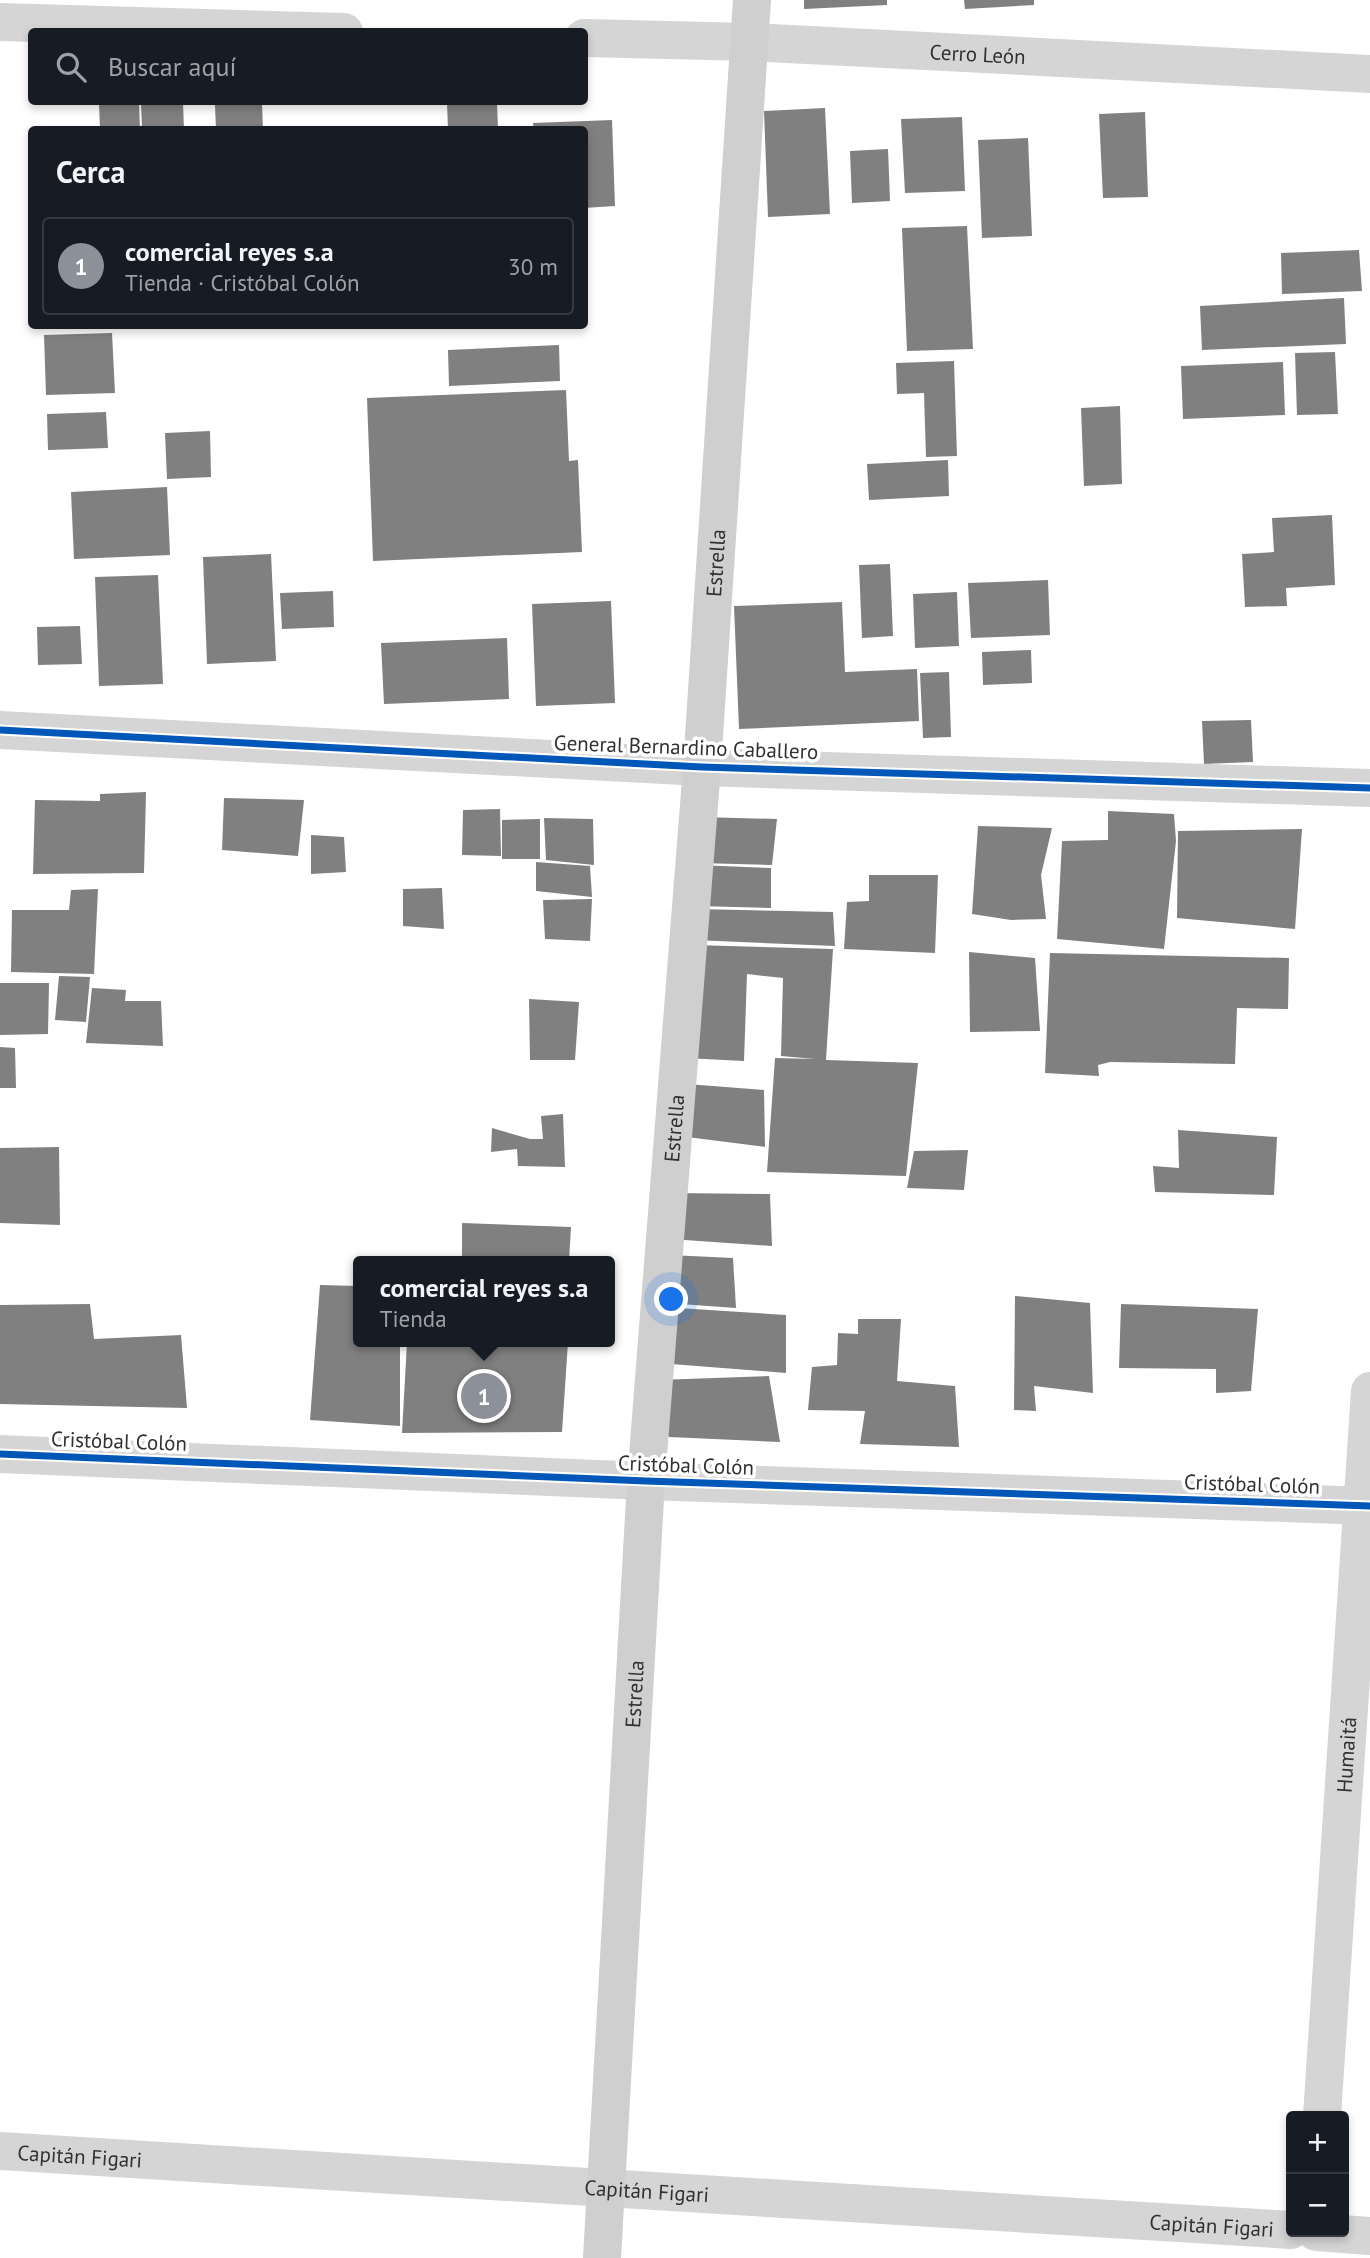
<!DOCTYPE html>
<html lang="es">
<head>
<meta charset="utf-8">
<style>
	:root { --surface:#171b24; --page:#242831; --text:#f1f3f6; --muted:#9ea1a6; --line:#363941; --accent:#8c9099 }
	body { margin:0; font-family:"PT Sans",sans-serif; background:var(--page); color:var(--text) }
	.controls { position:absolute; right:21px; bottom:21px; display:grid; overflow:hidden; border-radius:7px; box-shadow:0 4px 10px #0003 }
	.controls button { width:63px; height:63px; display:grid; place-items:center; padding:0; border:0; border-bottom:2px solid var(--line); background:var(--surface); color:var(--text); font:35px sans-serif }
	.you { position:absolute; left:672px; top:1300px; width:24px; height:24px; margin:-18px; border:5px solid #fff; border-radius:50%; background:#1a73e8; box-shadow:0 0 0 10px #1a73e833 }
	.badge { display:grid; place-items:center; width:46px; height:46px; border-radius:50%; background:var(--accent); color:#fff; font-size:23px; font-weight:700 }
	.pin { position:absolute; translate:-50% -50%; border:4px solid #fff; box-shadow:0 2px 7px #0006 }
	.popup { position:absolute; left:353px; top:1256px; width:262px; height:91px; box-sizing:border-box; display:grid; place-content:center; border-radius:7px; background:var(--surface); filter:drop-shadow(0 2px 5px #0005); font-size:23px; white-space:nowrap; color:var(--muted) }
	.popup b { font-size:26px; color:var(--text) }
	.popup::after { content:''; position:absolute; left:50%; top:100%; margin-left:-14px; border:14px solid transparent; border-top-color:var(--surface) }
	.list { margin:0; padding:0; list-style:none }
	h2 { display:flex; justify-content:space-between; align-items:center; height:91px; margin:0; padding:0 28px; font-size:30px }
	h2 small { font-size:23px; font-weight:400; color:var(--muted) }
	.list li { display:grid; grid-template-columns:46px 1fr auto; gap:21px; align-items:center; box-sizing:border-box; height:98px; margin:0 14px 14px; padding:0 14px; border:2px solid var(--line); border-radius:7px }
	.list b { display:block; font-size:26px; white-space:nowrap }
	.list p { margin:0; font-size:23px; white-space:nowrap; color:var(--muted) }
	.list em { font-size:23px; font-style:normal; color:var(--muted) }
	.icon { flex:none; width:38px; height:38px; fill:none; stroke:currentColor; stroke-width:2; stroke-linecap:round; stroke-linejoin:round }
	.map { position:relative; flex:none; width:1370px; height:2258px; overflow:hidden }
	.search { position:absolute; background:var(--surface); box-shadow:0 4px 10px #0003; left:28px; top:28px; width:560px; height:77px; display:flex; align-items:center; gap:18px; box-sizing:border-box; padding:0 24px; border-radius:7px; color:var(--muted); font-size:26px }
	.panel { position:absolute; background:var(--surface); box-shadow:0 4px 10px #0003; left:28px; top:126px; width:560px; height:203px; border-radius:7px }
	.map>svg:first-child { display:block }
	.building { fill:#808080 }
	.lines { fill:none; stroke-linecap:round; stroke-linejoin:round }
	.street { stroke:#d5d5d5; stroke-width:38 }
	.secondary { stroke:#cfcfcf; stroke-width:38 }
	.cycleway-casing { stroke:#fff; stroke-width:11 }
	.cycleway { stroke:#0057b8; stroke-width:7 }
	.labels { text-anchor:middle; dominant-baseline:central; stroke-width:7; stroke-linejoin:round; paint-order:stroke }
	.street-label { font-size:21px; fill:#313131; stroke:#fff }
</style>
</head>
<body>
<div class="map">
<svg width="1370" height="2258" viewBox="0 0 1370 2258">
	<rect width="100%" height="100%" fill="#fff"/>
	<!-- building -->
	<g class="building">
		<polygon points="804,0 887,0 887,5 804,9"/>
		<polygon points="964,0 1034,0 1034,5 965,9"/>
		<polygon points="99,102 139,102 140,130 100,130"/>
		<polygon points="141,102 183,102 184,130 142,130"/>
		<polygon points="447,102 497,102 498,130 448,130"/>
		<polygon points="262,103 263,130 216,130 215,105"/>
		<polygon points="825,108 830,214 768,217 764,111"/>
		<polygon points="1145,112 1148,197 1103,198 1099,114"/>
		<polygon points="962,117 965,191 905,193 901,119"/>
		<polygon points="612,120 615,206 584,208 584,130 534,130 533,123"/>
		<polygon points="1028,138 1032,236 982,238 978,140"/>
		<polygon points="888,149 890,201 852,203 850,151"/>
		<polygon points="967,226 973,349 907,351 902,228"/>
		<polygon points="1359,250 1362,291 1282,294 1281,253"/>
		<polygon points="1344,298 1346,344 1202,350 1200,306"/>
		<polygon points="112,333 115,393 46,395 44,335"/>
		<polygon points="559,345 560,381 449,386 448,350"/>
		<polygon points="1335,352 1338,414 1297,415 1295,353"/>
		<polygon points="954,361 957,456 926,457 924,393 897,394 896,363"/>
		<polygon points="1283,362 1285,415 1183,419 1181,366"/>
		<polygon points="566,390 569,461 578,460 582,552 373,561 367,398"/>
		<polygon points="1120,406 1122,484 1084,486 1081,408"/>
		<polygon points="106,412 108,448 48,450 47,414"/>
		<polygon points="210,431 211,477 167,479 165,433"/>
		<polygon points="948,460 949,496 869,500 867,464"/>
		<polygon points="167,487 170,555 74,559 71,492"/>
		<polygon points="1332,515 1335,585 1286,588 1287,606 1245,607 1242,554 1274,552 1272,518"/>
		<polygon points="271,554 276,661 207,664 203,557"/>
		<polygon points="890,564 893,636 862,638 859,565"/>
		<polygon points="158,575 163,684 99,686 95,577"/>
		<polygon points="1048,580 1050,635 971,638 968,583"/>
		<polygon points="333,591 334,627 282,629 280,593"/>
		<polygon points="957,592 959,646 915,648 913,594"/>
		<polygon points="611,601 615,703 536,706 532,604"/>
		<polygon points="842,602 845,672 917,669 919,721 739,729 734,606"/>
		<polygon points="80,626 82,664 38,665 37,627"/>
		<polygon points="507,638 509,699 384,704 381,643"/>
		<polygon points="1031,650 1032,683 983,685 982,652"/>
		<polygon points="949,672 951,737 923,738 920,673"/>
		<polygon points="1251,720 1253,762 1204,764 1202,721"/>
		<polygon points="146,792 144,873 33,874 35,800 100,801 100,794"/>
		<polygon points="224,798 304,800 298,856 222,850"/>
		<polygon points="500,809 501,856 462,855 463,810"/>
		<polygon points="1108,811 1174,814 1176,841 1164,949 1057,939 1062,841 1108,840"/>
		<polygon points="701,817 777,819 772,865 699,863"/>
		<polygon points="544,818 593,819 594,865 546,860"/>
		<polygon points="540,819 540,859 502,859 502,820"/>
		<polygon points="978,826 1052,828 1041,875 1046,919 1011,920 972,914"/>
		<polygon points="1302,829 1295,929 1177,918 1178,831"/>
		<polygon points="311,835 344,837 346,872 311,874"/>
		<polygon points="536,862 590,866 592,897 536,891"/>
		<polygon points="697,865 771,868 771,908 696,906"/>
		<polygon points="869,875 938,875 935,953 844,949 847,902 869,901"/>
		<polygon points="442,888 444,929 403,926 403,889"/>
		<polygon points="98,889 94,974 11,972 12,910 69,910 71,890"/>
		<polygon points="592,899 590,941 545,939 543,900"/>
		<polygon points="696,909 833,912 835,946 694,940"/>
		<polygon points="693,945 833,949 826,1060 918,1063 906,1176 767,1172 775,1058 815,1059 781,1056 783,978 747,974 744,1061 684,1058"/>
		<polygon points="969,952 1035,958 1040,1031 970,1032"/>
		<polygon points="1050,953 1289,958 1288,1009 1237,1008 1235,1064 1110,1062 1098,1065 1099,1076 1045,1073"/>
		<polygon points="59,976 90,977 86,1022 55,1020"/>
		<polygon points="0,983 49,983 48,1034 0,1035"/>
		<polygon points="92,988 126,990 125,1001 161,1001 163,1046 86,1043"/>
		<polygon points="529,999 579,1002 575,1060 530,1060"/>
		<polygon points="0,1047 15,1048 16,1088 0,1088"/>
		<polygon points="687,1084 764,1090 765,1147 679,1136"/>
		<polygon points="563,1114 565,1167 518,1166 517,1149 491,1152 492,1128 530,1139 543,1139 541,1116"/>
		<polygon points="1178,1130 1277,1137 1274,1195 1155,1192 1153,1166 1179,1168"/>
		<polygon points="59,1147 60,1225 0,1223 0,1148"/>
		<polygon points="968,1150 964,1190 907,1188 914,1151"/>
		<polygon points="673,1193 770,1194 772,1246 670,1239"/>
		<polygon points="462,1223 571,1227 569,1261 462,1261"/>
		<polygon points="670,1255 733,1258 736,1308 666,1303"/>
		<polygon points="320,1285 358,1286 358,1342 400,1342 400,1426 310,1420"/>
		<polygon points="1015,1296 1090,1303 1093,1393 1034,1386 1036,1411 1014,1410"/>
		<polygon points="90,1304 94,1339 181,1335 187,1408 0,1404 0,1305"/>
		<polygon points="1121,1304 1258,1309 1251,1391 1216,1393 1216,1369 1119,1368"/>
		<polygon points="678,1308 786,1315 786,1373 671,1364"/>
		<polygon points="858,1319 901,1319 897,1381 955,1386 959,1447 860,1444 865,1411 808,1410 812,1367 837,1365 838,1333 858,1334"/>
		<polygon points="407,1342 568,1342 562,1432 402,1433"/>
		<polygon points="769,1376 780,1442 669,1437 655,1412 657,1380"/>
	</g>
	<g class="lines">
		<!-- street -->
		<g class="street">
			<polyline points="0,22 344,32"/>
			<path id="s1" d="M584 38 750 42 1370 74"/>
			<polyline points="0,730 702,767 1370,788"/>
			<polyline points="0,1454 646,1481 1370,1506"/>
			<path id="s2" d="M1322 2116 1370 1391"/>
			<path id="s3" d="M0 2151 1291 2230"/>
			<polyline points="1316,2232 1370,2236"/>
		</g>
		<!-- secondary -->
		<path class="secondary" id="s4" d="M602 2258 646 1481 702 767 752 0"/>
		<!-- cycleway casing -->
		<g class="cycleway-casing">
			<g id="cycleway">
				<polyline points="0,730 702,767 1370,788"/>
				<polyline points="0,1454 646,1481 1370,1506"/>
			</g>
		</g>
		<!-- cycleway -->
		<use href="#cycleway" class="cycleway"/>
	</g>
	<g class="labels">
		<!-- street labels -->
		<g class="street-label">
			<text stroke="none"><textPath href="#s1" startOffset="394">Cerro León</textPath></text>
			<text stroke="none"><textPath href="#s4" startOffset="1699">Estrella</textPath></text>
			<text transform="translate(686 747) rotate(2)">General Bernardino Caballero</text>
			<text stroke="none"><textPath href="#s4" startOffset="1132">Estrella</textPath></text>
			<text transform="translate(119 1441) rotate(2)">Cristóbal Colón</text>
			<text transform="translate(686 1465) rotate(2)">Cristóbal Colón</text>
			<text transform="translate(1252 1484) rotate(2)">Cristóbal Colón</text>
			<text stroke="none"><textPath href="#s4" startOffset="565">Estrella</textPath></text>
			<text stroke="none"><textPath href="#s2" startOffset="362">Humaitá</textPath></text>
			<text stroke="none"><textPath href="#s3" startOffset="80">Capitán Figari</textPath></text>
			<text stroke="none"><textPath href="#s3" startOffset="648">Capitán Figari</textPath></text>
			<text stroke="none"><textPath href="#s3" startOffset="1214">Capitán Figari</textPath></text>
		</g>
	</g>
</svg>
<div class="controls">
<button>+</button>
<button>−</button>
</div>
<div class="you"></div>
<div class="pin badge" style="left:484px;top:1396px">1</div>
<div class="popup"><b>comercial reyes s.a</b>Tienda</div>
<div class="search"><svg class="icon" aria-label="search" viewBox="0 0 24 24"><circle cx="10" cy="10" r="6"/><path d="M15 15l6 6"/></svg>Buscar aquí</div>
<section class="panel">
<h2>Cerca<small></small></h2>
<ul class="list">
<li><span class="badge">1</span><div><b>comercial reyes s.a</b><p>Tienda · Cristóbal Colón</p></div><em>30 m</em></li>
</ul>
</section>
</div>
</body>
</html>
